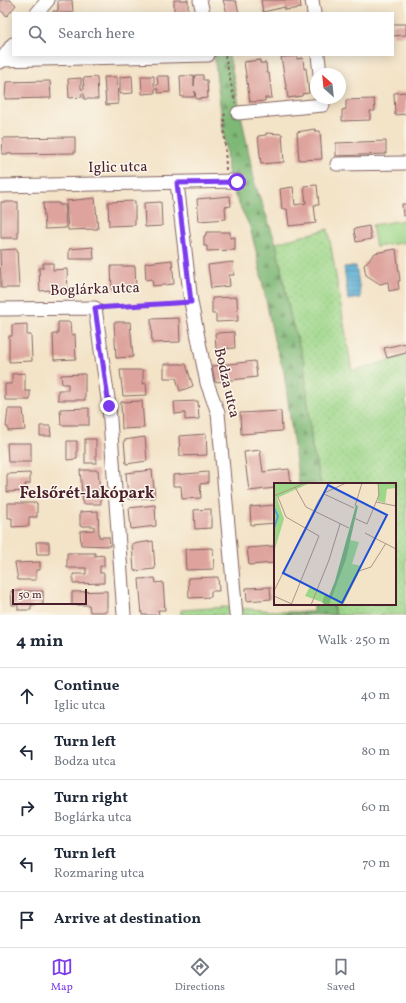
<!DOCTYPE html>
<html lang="en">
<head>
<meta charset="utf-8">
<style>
	:root { --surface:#fff; --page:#f2f2f3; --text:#1f2937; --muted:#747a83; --line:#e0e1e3; --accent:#7c3aed }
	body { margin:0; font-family:Vollkorn,serif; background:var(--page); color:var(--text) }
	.compass { position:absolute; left:310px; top:68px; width:36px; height:36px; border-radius:50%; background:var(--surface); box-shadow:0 2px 10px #0003; rotate:333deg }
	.scale { position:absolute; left:12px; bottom:10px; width:75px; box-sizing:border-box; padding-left:4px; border:2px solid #4a1f2b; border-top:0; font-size:11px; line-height:14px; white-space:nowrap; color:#4a1f2b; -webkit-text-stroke:3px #fbf7ec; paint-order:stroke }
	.stop { position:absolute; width:12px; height:12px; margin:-9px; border:3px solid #7c3aed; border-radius:50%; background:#fff }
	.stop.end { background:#7c3aed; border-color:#fff; box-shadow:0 1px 4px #0008 }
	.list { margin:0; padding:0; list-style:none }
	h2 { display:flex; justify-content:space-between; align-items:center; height:52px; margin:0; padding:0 16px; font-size:17px }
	h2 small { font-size:13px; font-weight:400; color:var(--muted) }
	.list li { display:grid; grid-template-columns:26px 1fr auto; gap:12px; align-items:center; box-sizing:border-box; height:56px; padding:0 16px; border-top:1px solid var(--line) }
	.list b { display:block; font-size:15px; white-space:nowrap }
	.list p { margin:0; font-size:13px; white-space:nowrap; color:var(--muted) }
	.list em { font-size:13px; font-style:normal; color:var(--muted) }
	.icon { flex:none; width:22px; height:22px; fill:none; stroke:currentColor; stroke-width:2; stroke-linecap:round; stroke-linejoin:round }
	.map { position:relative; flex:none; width:406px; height:615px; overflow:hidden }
	.search { position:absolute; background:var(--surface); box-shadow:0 2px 10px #0003; left:12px; right:12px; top:12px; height:44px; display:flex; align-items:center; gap:10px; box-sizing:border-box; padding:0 14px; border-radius:0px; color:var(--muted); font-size:15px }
	.sheet { height:332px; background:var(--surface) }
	nav { display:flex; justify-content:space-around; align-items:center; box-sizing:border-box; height:56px; border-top:1px solid var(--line); background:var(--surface); font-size:11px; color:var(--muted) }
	nav a { display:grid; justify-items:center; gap:2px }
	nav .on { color:var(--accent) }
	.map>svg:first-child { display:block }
	.grass { fill:url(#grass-dots); stroke:#747b5a }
	.forest { fill:url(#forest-firs); stroke:#646c50 }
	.garden { fill:#9ed78a; stroke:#747b5a }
	.water { fill:url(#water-rules); stroke:#50667e }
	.building { fill:#dda39c }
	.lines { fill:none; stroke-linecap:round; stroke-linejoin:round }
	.minor-casing { stroke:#856462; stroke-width:15 }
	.path { stroke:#856462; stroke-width:2; stroke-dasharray:3 3; stroke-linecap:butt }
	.minor { stroke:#fff; stroke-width:13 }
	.route { stroke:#7c3aed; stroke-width:5 }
	.labels { text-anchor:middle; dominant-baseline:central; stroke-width:3; stroke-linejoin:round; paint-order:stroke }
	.street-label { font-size:15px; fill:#4a1f2b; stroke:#fbf7ec }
	.neighbourhood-label { font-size:16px; font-weight:bold; fill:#4a1f2b; stroke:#fbf7ec }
	.inset-river { fill:none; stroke:#55acd1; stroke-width:2 }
	.inset-road { fill:none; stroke:#af9589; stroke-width:1 }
	.view { fill:#1d4ed8; fill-opacity:0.15; stroke:#1d4ed8; stroke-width:2 }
	.inset-edge { fill:none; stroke:#4a1f2b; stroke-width:2 }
</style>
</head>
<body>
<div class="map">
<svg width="406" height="615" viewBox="0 0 406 615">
	<defs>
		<pattern id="grass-dots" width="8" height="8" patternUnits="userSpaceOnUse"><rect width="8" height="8" fill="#9ed78a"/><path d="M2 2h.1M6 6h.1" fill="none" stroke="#8ab877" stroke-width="1.8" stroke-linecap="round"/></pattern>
		<pattern id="forest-firs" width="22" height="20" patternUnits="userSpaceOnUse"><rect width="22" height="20" fill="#7eb876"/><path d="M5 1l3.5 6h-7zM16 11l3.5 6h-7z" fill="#699561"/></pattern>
		<pattern id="water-rules" width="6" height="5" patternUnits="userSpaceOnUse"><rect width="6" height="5" fill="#55acd1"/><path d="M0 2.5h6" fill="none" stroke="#488baa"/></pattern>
	</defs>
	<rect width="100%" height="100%" fill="#fbf7ec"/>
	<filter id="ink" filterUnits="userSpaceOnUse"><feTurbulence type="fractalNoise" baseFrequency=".025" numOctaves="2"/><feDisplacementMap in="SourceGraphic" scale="8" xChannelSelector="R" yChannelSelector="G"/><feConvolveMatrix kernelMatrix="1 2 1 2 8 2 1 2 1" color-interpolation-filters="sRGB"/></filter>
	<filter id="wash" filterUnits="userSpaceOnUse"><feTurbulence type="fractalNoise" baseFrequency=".012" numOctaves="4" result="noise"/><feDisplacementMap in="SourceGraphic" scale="16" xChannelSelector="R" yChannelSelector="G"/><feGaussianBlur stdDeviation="0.9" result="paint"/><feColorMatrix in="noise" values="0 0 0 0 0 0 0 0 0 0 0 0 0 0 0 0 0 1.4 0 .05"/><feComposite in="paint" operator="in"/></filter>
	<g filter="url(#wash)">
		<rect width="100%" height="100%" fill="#f3e3c7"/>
		<!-- grass -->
		<g class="grass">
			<polygon points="328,229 352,371 406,356 406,615 335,615 333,604 395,604 395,484 321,484 312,446 304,361 291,319 276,243"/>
			<polygon points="225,607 287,612 287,615 181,615 181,610"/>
		</g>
		<!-- forest -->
		<g class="forest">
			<polygon points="214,55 229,55 255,184 276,243 291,319 304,361 312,446 321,484 299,484 284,372 274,340 257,255 250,227 230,186"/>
			<polygon points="314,604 333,604 335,615 287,615 287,612 314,612"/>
		</g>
		<!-- garden -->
		<polygon class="garden" points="406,220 406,242 376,247 372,225"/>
		<!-- water -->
		<polygon class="water" points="356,266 361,298 348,300 344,267"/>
		<g id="blocks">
			<!-- building -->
			<g class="building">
				<polygon points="0,0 10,0 16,5 7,16 0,10"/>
				<polygon points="58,0 72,0 73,13 53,13 53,11 58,11"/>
				<rect x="174" y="0" width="14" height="13"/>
				<polygon points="223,0 236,1 239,13 227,13"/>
				<polygon points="261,0 300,0 301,8 285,10 285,7 263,12"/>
				<polygon points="393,24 406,24 406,35 393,36"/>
				<polygon points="297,56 297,59 303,58 304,69 306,68 309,93 302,94 302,96 288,98 281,57"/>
				<polygon points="260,60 260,63 266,63 267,73 269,73 272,98 265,98 265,101 250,102 244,62"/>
				<polygon points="194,75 194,86 195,75 203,75 203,80 207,80 208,98 196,99 195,91 194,97 181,97 180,76"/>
				<polygon points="132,76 133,93 120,94 120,77"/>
				<polygon points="141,76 154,76 154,85 158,85 157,76 169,76 170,92 158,93 158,89 155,89 155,93 142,94"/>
				<polygon points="97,77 98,99 84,99 84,94 81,94 82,97 69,98 68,79 81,78 81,89 84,89 83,78"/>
				<polygon points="104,77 117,77 118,104 106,105"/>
				<polygon points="50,81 51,98 5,99 6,82"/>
				<polygon points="406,92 406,114 395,115 394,93"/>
				<polygon points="374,99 375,111 370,111 370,120 342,121 342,110 346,109 346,100"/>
				<polygon points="315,129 315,131 320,131 322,159 299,160 297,132"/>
				<polygon points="266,133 282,134 284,162 261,164 258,136 266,135"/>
				<polygon points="75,137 75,153 2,154 3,138"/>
				<polygon points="386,141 386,154 336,156 336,143"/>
				<polygon points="317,185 319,205 314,205 316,223 289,226 287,209 282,209 280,189 293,187 295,205 306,203 304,186"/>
				<polygon points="230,196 231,206 225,207 226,219 199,221 197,199"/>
				<polygon points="95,198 98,229 68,230 66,201"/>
				<polygon points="135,201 135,225 109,226 108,202"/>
				<rect x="1" y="202" width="17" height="36"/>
				<polygon points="161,202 162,226 145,227 144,203"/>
				<polygon points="43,203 59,203 59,205 65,205 66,228 45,229"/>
				<polygon points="402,204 406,204 406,215 403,216"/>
				<polygon points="369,226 371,239 356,242 354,229"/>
				<polygon points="206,232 230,232 230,238 235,237 235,250 207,251 207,246 204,246 204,236 206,235"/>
				<polygon points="93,247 94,259 69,259 69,249"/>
				<polygon points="17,249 19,288 1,288 0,250"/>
				<polygon points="396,249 400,281 398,281 399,289 389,291 388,282 380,284 366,275 364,265 375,253"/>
				<polygon points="172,260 174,284 153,286 152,279 146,280 145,263"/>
				<polygon points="233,262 234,275 229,275 230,286 211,288 208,265"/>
				<polygon points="43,263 53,263 53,270 67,269 68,292 49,293 49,290 40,291 39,268 43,268"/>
				<polygon points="111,266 135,266 136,289 112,290"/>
				<polygon points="237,297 238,321 216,322 216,314 212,314 212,298"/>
				<polygon points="179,318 180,342 152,343 151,319"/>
				<polygon points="58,322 70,322 71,335 75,334 76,359 54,360 53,334 58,334"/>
				<polygon points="114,322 130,322 133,357 116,358"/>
				<polygon points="27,324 27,335 31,335 32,361 9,362 9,336 12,336 12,325"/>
				<polygon points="234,332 235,348 216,349 215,333"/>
				<polygon points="406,343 406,353 387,358 384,348"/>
				<polygon points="255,361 257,377 215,382 212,366"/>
				<polygon points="164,364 186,364 193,386 180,391 176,378 164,378"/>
				<polygon points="120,370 143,370 143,384 146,383 147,395 123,396"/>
				<polygon points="25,373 25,391 30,391 30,400 5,400 5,384 12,384 12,374"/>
				<polygon points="85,374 85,400 58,400 58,390 68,390 68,384 62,384 61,375"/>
				<polygon points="142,401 144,428 122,429 121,402"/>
				<polygon points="198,401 199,419 185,420 185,413 175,414 174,402"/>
				<polygon points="89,408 89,425 61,425 60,409"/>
				<polygon points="8,409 23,409 25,430 8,431 8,427 6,427"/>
				<polygon points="281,411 282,431 241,434 240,413"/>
				<polygon points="40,426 50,426 51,436 40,436"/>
				<polygon points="206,434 207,455 180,456 179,436"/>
				<polygon points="145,437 147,461 126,464 124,440"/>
				<rect x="85" y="439" width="11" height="24"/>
				<polygon points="67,441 77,441 77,459 67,460"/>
				<polygon points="7,443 31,443 31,462 8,462"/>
				<polygon points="260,450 263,472 289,469 291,484 275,484 275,488 249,491 244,452"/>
				<polygon points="80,470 98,470 101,504 83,504"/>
				<polygon points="152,470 155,498 128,499 126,473"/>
				<polygon points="208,472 208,483 200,484 201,498 182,499 181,486 173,486 173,475"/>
				<polygon points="30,473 30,484 25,484 26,491 7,492 7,474"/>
				<polygon points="8,503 37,503 37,517 29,517 29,526 12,527 12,518 8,518"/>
				<polygon points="155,505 156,526 131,529 129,508"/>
				<polygon points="275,505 275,523 251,525 250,507"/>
				<polygon points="211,509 211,528 195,529 194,510"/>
				<polygon points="98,511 99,537 109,537 110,546 81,545 80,531 94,530 94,526 80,526 80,512"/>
				<polygon points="153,541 155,569 134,571 132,544"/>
				<polygon points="36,542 49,542 49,554 37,554"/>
				<polygon points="275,546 275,563 249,565 247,548"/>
				<polygon points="213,548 214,569 186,570 185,549"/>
				<polygon points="67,553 95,553 95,556 104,555 104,566 100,566 100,573 104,573 104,583 73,584 73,574 86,574 86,568 67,568"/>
				<polygon points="40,562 40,570 36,570 36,580 18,580 15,563"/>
				<polygon points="218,577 219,591 211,591 211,597 189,598 188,578"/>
				<polygon points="155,578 156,583 163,582 165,610 158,610 159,615 142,615 139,579"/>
				<polygon points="270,587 271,599 247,601 246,588"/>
				<polygon points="11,591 43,591 43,604 31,605 31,610 18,610 18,605 12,605"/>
				<polygon points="107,591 107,612 90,612 89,605 72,605 72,592"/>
			</g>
		</g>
	</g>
	<g filter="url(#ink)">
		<use href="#blocks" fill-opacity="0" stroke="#856462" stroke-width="1"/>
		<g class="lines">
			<!-- minor casing -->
			<g class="minor-casing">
				<g id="minor">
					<polyline points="200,0 203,13"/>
					<polyline points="312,0 314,13"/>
					<polyline points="37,13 48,0"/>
					<polyline points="318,55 320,74"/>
					<polyline points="0,60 208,55"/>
					<polyline points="0,62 13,44"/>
					<polyline points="238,113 323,105 322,98"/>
					<polyline points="337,164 406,163"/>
					<polyline points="177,183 191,302 207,383 218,413 236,615"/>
					<polyline points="0,186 237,181"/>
					<polyline points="0,309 95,308 109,406 124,615"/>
				</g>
			</g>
			<!-- path -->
			<g class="path">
				<polyline points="225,55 235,103"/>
				<polyline points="226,170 224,115 228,114"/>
				<polyline points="106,307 179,303"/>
			</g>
			<!-- minor -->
			<use href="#minor" class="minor"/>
		</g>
	</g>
	<g class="lines" filter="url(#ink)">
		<!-- route -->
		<polyline class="route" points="109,406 95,308 191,302 177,183 237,182"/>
	</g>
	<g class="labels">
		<!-- street labels -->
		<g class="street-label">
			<text transform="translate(118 168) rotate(-1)">Iglic utca</text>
			<text transform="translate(95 290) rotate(-2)">Boglárka utca</text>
			<text transform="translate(226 383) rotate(77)">Bodza utca</text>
		</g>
		<!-- neighbourhood labels -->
		<g class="neighbourhood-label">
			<text x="87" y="494">Felsőrét-lakópark</text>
		</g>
	</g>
	<!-- overview -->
	<g transform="translate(274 483)">
		<rect width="122" height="122" fill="#f3e3c7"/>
		<path d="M0 0H36L3 15 10 36 0 69ZM104 0H122V5L113 6 111 20 104 18ZM76 57 85 59 78 81 88 83 69 122H55ZM36 103 51 111 48 119 31 113Z" fill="#9ed78a"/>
		<path d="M82 22 84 23 72 76 55 122H51L48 119 51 111 55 113 61 98Z" fill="#7eb876"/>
		<path class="inset-river" d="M0 25 4 33 0 45"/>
		<path class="inset-road" d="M21 4 32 24 75 45M50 11 80 25M0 13 31 0M4 14 12 34 45 53 17 122M102 19 122 23M81 23 88 0M80 35 93 41 105 12 104 0M91 50 122 66M0 108 45 17 50 10 72 0M0 113 20 122M37 122 55 77 66 41M68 122 85 88 97 84 112 60"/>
		<path class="view" d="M54 2 113 32 68 120 9 90Z"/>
		<rect width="122" height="122" class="inset-edge"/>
	</g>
</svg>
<svg class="compass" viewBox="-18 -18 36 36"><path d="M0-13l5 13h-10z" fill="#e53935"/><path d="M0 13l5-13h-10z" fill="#747a83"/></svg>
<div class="scale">50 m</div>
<div class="stop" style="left:237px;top:182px"></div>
<div class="stop end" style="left:109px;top:406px"></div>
<div class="search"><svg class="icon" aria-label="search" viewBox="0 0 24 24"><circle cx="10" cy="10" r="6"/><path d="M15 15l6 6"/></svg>Search here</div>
</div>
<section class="sheet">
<h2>4 min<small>Walk · 250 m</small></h2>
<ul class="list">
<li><svg class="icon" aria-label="ahead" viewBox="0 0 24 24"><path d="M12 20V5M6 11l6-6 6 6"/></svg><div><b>Continue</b><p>Iglic utca</p></div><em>40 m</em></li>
<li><svg class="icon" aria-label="left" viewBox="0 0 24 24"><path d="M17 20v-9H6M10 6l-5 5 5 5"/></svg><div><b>Turn left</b><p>Bodza utca</p></div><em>80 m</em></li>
<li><svg class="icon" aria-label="right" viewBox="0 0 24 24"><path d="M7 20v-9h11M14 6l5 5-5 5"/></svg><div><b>Turn right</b><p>Boglárka utca</p></div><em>60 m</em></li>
<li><svg class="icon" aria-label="left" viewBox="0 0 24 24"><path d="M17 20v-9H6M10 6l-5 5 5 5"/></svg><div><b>Turn left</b><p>Rozmaring utca</p></div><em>70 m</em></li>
<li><svg class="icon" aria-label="arrive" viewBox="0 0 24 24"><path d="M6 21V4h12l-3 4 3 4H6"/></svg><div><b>Arrive at destination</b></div></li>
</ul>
</section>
<nav>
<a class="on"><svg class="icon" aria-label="map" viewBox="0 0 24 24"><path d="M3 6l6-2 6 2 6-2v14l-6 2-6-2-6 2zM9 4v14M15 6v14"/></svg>Map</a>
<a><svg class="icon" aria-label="directions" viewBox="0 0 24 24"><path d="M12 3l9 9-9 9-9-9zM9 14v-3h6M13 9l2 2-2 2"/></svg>Directions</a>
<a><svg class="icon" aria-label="saved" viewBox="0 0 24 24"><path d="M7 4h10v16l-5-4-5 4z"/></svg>Saved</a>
</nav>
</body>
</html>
